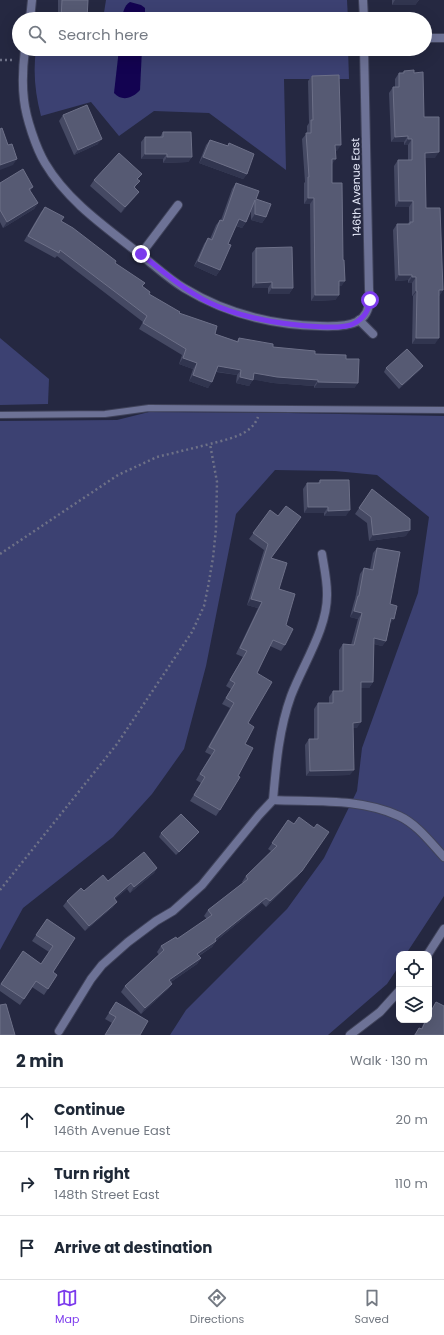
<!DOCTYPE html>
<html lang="en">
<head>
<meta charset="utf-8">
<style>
	:root { --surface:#fff; --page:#f2f2f3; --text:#1f2937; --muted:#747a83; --line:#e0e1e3; --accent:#7c3aed }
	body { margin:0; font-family:Poppins,sans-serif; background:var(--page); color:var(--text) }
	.controls { position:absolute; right:12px; bottom:12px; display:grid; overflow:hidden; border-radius:8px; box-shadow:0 4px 16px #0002 }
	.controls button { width:36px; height:36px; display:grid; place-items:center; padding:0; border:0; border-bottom:1px solid var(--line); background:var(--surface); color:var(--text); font:20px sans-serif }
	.stop { position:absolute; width:12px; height:12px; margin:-9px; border:3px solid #7c3aed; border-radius:50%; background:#fff }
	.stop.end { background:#7c3aed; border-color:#fff; box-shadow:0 1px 4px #0008 }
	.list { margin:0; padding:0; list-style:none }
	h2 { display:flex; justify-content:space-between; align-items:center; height:52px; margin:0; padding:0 16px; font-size:17px }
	h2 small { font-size:13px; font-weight:400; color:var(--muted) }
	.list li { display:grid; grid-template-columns:26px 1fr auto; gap:12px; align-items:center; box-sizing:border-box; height:64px; padding:0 16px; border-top:1px solid var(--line) }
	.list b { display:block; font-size:15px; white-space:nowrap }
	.list p { margin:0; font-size:13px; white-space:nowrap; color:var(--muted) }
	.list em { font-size:13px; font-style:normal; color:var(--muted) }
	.icon { flex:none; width:22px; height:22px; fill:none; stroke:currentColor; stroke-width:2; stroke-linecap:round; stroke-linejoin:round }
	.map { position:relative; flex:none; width:444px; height:1035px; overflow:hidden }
	.search { position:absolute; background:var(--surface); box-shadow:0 4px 16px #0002; left:12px; right:12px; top:12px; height:44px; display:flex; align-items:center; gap:10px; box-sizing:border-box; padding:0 14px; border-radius:22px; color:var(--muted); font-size:15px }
	.sheet { height:244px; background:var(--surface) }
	nav { display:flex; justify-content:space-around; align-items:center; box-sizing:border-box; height:56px; border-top:1px solid var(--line); background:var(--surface); font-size:11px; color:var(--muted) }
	nav a { display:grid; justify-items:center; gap:2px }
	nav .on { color:var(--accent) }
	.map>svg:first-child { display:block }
	.green { fill:#3c4172 }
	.water { fill:#130351 }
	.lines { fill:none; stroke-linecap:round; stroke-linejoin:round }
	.service-casing { stroke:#40435b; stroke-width:8 }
	.minor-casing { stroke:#40435b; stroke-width:10 }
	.path { stroke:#6e7187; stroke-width:2.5; stroke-dasharray:2 3; stroke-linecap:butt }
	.service { stroke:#6d7296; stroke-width:6 }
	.minor { stroke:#6d7296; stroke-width:8 }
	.wall { fill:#454963 }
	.shaded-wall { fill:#31354f }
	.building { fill:#565a73; stroke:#6d7088 }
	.route { stroke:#7c3aed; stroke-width:5 }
	.labels { text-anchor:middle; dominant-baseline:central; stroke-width:4; stroke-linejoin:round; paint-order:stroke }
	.street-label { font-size:11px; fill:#e5e8f9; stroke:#252841 }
</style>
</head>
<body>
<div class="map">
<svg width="444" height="1035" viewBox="0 0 444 1035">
	<rect width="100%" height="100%" fill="#252841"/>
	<!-- green -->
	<g class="green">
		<polygon points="106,0 347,0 348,19 103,19"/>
		<path d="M36 49 99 50V49H348L349 79H284L286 170 209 113 154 111 119 136 91 102 41 116C35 93 33 72 36 49Z"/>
		<polygon points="0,338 49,379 48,404 0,405"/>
		<polygon points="149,412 289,413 444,416 444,896 406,954 399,954 399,966 387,984 328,1035 170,1035 186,1010 287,909 324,858 357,791 362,748 418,593 429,517 377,475 335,471 275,470 236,514 206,666 184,749 152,794 113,837 23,908 0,950 0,421 117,420"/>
	</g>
	<!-- water -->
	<g class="water">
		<path d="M130 2 141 5 145 8V19H122C123 12 124 6 130 2Z"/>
		<path d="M119 49H142L140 90C133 98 122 102 114 93Z"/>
	</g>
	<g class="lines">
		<!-- service casing -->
		<g class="service-casing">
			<polyline id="service" points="0,415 105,414 149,408 444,410"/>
		</g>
		<!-- minor casing -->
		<g class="minor-casing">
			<g id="minor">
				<polyline points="363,0 364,19"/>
				<polyline points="30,19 32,0"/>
				<polyline points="425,38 444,38"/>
				<path d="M25 49C23 65 22 84 24 100 26 118 36 148 45 163 68 202 107 228 141 255 155 266 169 279 184 288 225 313 272 325 320 326 348 327 374 326 369 289L364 49"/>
				<polyline points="141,254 178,205"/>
				<polyline points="359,320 373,334"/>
				<path d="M273 800C315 802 360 798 399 816 417 824 431 843 444 857"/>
				<polyline points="428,954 444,929"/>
				<path d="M59 1031 91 979 102 965 128 942 156 921 173 911 202 885 259 815 273 800C276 765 279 729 291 696 303 664 328 628 327 593 327 580 324 567 322 554"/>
				<polyline points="350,1035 380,1012 399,991"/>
			</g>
		</g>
		<!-- path -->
		<g class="path">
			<polyline points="0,60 13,60"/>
			<polyline points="0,554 118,475 157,457 210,444"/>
			<path d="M0 890 117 744 192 632 204 606 208 587 213 558 216 529 217 482 210 444C227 439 251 436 258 417"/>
		</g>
		<!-- service -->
		<use href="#service" class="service"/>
		<!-- minor -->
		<use href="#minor" class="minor"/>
	</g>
	<!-- wall -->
	<g class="wall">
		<polygon points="58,0 88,0 87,19 58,19"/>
		<polygon points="392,0 419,0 415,5 392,5"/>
		<polygon points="404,71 424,117 435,158 425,158 426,208 443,290 439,296 435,344 412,344 413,296 412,296 412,283 408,283 408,280 395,281 393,230 397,224 408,224 409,222 409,207 395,207 394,166 398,160 408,160 408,145 404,145 404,142 391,142 389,93 393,87 395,87 395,79 399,73 402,73"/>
		<polygon points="312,76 337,151 336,151 332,164 332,183 343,260 345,281 341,286 339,286 339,295 335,300 311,301 310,204 304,204 304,183 305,182 302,139 307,133 307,126 309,123 308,81"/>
		<polygon points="63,115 98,144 74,155 59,121"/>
		<polygon points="163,132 192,157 188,162 163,163 163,159 141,159 141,142 145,137 160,137"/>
		<polygon points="210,140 227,146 229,143 247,174 243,179 199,163 206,145"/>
		<polygon points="94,180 138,180 135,188 135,197 121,213 90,186"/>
		<polygon points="0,183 33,187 30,191 38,203 34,209 3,228 0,222"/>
		<polygon points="236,183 256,199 266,217 262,223 251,220 251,210 246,222 242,228 236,226 228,244 220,270 216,276 194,266 204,244 208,238 210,239 216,225 220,220 221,220 232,189"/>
		<polygon points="45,207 61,221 115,263 142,286 149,294 179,313 215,334 237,341 239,338 273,347 346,359 358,383 354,388 314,388 314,386 273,383 253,379 249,386 236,383 237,375 216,372 208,388 189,381 193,369 179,364 182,355 139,329 143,322 57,256 55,258 24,241 41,212"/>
		<polygon points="256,248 293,288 289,294 268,294 268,288 252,288 252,253"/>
		<polygon points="423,366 420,370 399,389 384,372 386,368"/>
		<polygon points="320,480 346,516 324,516 324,513 304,513 303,489 307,483 318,483"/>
		<polygon points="372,489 406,536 369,541 367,523 355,514"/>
		<polygon points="270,510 271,558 279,589 286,625 285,645 281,651 270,646 257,673 245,744 238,776 220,810 216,816 190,801 201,783 196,780 211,755 205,752 230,708 222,704 231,689 226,686 243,657 236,654 258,608 247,605 264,550 249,539"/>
		<polygon points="377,548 390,604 390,624 386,641 382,646 374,644 373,682 369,688 361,688 357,728 353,728 350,775 306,776 305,745 309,739 314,739 314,709 318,703 329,703 329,697 333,691 339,691 339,650 343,644 351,645 358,619 350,617 354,602 355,599 360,574 364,568 370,569 373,553"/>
		<polygon points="288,820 298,876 266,907 262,903 216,941 212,947 199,956 201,958 197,964 171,982 172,984 168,989 141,1014 121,992 125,986 159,955 157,952 161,946 177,939 207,919 204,916 208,910 243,883 242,882 246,876 271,851 268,849"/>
		<polygon points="161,833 196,836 176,855 159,837"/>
		<polygon points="157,868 154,873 130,893 127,889 115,899 113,907 85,931 63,906 67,901 84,891 108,881"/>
		<polygon points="47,919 75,938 53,972 57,975 44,995 32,987 20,1005 0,991 0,985 23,951 41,964 49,952 32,941"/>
		<polygon points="116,1002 140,1035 105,1035 112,1023 105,1019"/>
		<polygon points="436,1002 444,1035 414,1035 419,1028 421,1029 425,1020 429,1020 429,1013"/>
	</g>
	<!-- shaded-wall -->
	<g class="shaded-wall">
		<polygon points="395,0 419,0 415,5 392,5"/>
		<polygon points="408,136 404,142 391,142 395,137"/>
		<polygon points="102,139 98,144 74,155 78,150"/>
		<polygon points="408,139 412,139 408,145 404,145"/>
		<polygon points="335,145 341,145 337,151 331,151"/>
		<polygon points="439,152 435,158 421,158 425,153"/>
		<polygon points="145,154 167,154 163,159 141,159"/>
		<polygon points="167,157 192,157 188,162 163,163"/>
		<polygon points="203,157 247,174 243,179 199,163"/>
		<polygon points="17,159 13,165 0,170 0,165"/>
		<polygon points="332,159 336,159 332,164"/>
		<polygon points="139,192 135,197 121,213 125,207"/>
		<polygon points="308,198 314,198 310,204 304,204"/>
		<polygon points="399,201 413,201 409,207 395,207"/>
		<polygon points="38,203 34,209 3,228 7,222"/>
		<polygon points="255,214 266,217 262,223 251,220"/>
		<polygon points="239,219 246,222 242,228 235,225"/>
		<polygon points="198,261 220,270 216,276 194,266"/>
		<polygon points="399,275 412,275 408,280 395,281"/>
		<polygon points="412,277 416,277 412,283 408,283"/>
		<polygon points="339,281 345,281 341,286 335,287"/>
		<polygon points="272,282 268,288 252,288 256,283"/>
		<polygon points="272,288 293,288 289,294 268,294"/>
		<polygon points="439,290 443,290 439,296"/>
		<polygon points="416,291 417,291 413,296 412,296"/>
		<polygon points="315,295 339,295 335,300 311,301"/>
		<polygon points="416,338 439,338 435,344 412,344"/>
		<polygon points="183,358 197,363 193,369 179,364"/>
		<polygon points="218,366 241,370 237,375 214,371"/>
		<polygon points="423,366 420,370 399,389 402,385"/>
		<polygon points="254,373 318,380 314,386 273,383 250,379"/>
		<polygon points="193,375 212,382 208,388 189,381"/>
		<polygon points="240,377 253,380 249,386 236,383"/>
		<polygon points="318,382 358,383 354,388 314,388"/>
		<polygon points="308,507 328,507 324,513 304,513"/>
		<polygon points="350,510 346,516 324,516 328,511"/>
		<polygon points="410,530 406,536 369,541 373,535"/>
		<polygon points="251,599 262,602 258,608 247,605"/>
		<polygon points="354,611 362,613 358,619 350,617"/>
		<polygon points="391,618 394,619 390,624 387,624"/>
		<polygon points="374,638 386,641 382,646 370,643"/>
		<polygon points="361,682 373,682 369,688 357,688"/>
		<polygon points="361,722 357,728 349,728 353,723"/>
		<polygon points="354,770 350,775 306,776 310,771"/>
		<polygon points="199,832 196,836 176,855"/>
		<polygon points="157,868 154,873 130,893 134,887"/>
		<polygon points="302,871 298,876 266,907 270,901"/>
		<polygon points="131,883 127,889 110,903 114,898"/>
		<polygon points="266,898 262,903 211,945 215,939"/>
		<polygon points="117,902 113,907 85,931 89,926"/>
		<polygon points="216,941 212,947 193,959 197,954"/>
		<polygon points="201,958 197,964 165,986 169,980"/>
		<polygon points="172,984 168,989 141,1014 145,1008"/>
	</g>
	<!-- building -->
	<g class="building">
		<polygon points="62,0 88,0 87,19 61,19"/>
		<polygon points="414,70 414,73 423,72 424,117 439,117 439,152 425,153 426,208 440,208 443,290 439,290 439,338 416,338 417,291 416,291 416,277 412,277 412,275 399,275 397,224 410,224 410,222 413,222 413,201 399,201 398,160 412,160 412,139 408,139 408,136 395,137 393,87 399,87 399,73 404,73 404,71"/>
		<polygon points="339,75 341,145 335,145 336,159 332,159 332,183 342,183 343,260 344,260 345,281 339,281 339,295 315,295 314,198 308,198 308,177 309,177 306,133 311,133 311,120 313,120 312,76"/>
		<polygon points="87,105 102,139 78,150 63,115"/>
		<polygon points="2,128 8,145 12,144 17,159 0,165 0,129"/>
		<polygon points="163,132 191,132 192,157 167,157 167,154 145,154 145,137 163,137"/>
		<polygon points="210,140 228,146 229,143 254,154 247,174 203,157"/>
		<polygon points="119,153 142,174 137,179 140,181 134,187 139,192 125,207 94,180"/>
		<polygon points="23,169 33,187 29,189 38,203 7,222 0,210 0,183"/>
		<polygon points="236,183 259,191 256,199 271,204 266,217 255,214 255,200 246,222 239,219 228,244 231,245 220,270 198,261 208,238 212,240 220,220 223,221"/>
		<polygon points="45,207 64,217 61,221 73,228 116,261 115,263 145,283 142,286 150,292 149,294 180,312 179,313 217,326 215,334 238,342 239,338 273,344 273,347 315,351 315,354 346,355 346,359 359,359 358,383 318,382 318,380 277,377 254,373 253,380 240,377 241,370 218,366 212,382 193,375 197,363 183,358 186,349 143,323 147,316 60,250 59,253 28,236"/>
		<polygon points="292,247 293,288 272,288 272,282 256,283 256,248"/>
		<polygon points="407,349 423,366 402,385 386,368"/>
		<polygon points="320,480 349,480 350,510 328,511 328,507 308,507 307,483 320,483"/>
		<polygon points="372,489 410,519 410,530 373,535 371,517 359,508"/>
		<polygon points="286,506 301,517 271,558 287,563 279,589 295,594 286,625 293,629 285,645 273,640 257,673 272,682 248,723 254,727 245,744 253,748 238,776 240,777 220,810 194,795 205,777 200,774 215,750 209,747 234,703 226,698 235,683 230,680 247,651 240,648 262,602 251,599 268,544 253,533 270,510 278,516"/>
		<polygon points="377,548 400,552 390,604 397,606 394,619 391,618 386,641 374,638 373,682 361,682 361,722 353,723 354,770 310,771 309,739 318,739 318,703 333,703 333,691 343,691 343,644 354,645 362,613 354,611 358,596 359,596 364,568 373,570"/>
		<polygon points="181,814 199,832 179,852 161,833"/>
		<polygon points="299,817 314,828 317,824 329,832 302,871 270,901 266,898 215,939 216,941 197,954 201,958 169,980 172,984 145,1008 125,986 164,950 161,946 176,937 177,939 212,915 208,910 248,879 246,876 277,846 272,843 288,820 294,824"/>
		<polygon points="144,852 157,868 134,887 131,883 114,898 117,902 89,926 67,901 81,888 84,891 103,875 108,881"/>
		<polygon points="47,919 75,938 53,972 57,975 48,989 36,981 24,999 1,984 23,951 41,964 53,946 36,935"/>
		<polygon points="116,1002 148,1021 140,1035 105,1035 116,1017 109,1013"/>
		<polygon points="436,1002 444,1006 444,1035 415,1035 419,1028 422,1029 426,1020 429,1020 429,1015"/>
		<polygon points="6,1004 15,1035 0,1035 0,1005"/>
	</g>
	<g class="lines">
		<!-- route -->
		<path class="route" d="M141 254C162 271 183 289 208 302 243 319 284 325 323 327 333 327 345 328 353 324 363 319 369 311 370 300"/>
	</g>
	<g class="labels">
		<!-- street labels -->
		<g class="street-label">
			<text transform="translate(356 187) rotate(-91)">146th Avenue East</text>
		</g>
	</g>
</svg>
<div class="controls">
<button><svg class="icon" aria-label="locate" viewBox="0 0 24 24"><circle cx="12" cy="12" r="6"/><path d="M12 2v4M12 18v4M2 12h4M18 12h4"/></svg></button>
<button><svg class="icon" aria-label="layers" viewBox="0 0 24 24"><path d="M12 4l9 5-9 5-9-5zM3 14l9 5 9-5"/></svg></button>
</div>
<div class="stop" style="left:370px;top:300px"></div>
<div class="stop end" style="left:141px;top:254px"></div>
<div class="search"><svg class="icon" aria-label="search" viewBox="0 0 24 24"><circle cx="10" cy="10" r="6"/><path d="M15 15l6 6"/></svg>Search here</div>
</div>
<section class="sheet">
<h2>2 min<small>Walk · 130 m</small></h2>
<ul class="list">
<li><svg class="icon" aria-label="ahead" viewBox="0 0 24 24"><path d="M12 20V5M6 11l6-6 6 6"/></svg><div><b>Continue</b><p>146th Avenue East</p></div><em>20 m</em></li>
<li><svg class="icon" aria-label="right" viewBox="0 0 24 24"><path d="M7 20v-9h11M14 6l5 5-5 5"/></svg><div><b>Turn right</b><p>148th Street East</p></div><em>110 m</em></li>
<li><svg class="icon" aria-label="arrive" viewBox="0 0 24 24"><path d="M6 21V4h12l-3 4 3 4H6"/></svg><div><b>Arrive at destination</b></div></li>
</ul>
</section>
<nav>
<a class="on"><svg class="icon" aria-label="map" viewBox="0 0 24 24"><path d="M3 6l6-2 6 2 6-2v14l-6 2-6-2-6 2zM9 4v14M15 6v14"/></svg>Map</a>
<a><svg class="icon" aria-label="directions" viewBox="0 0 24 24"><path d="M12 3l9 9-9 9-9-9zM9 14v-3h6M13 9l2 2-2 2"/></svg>Directions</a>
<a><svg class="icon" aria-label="saved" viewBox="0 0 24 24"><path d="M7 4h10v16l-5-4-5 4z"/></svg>Saved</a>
</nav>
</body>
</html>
